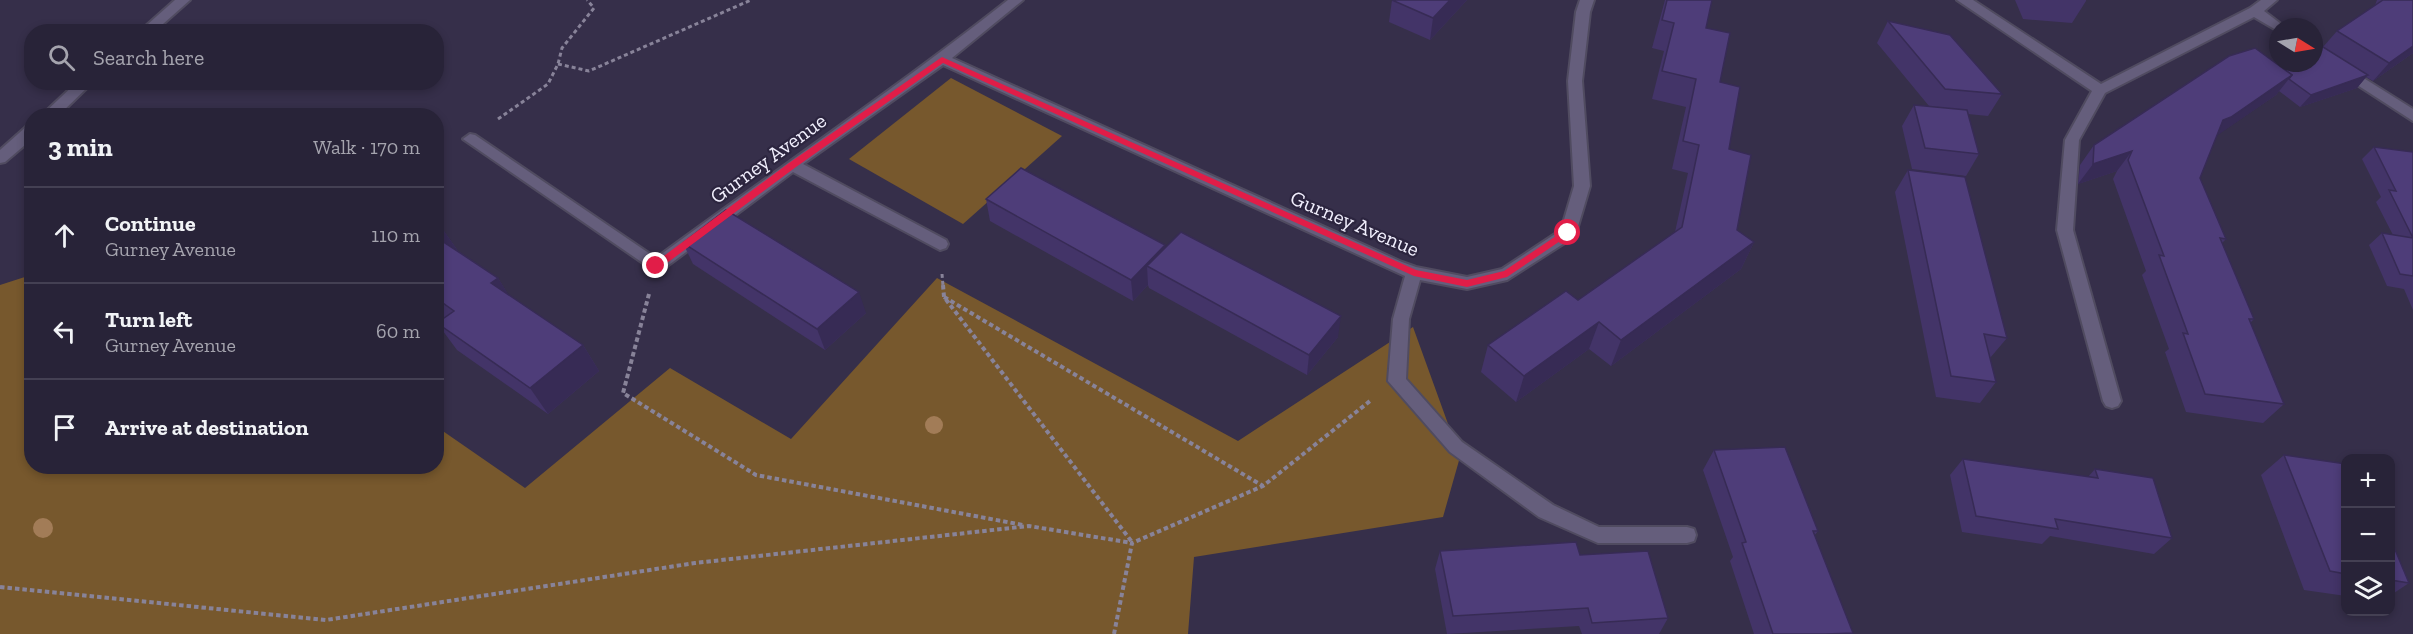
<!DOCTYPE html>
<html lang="en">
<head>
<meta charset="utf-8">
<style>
	:root { --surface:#282338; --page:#342f43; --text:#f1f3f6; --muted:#a5a4ae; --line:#444053 }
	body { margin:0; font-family:"Zilla Slab",serif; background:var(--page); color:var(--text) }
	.controls { position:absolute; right:18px; bottom:18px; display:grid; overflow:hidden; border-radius:12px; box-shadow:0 3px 9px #0003 }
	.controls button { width:54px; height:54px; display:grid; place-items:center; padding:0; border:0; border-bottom:2px solid var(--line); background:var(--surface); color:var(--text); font:30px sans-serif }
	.compass { position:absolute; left:2269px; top:18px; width:54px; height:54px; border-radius:50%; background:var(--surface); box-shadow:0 3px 9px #0003; rotate:101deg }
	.stop { position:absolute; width:18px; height:18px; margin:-14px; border:4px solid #e11d48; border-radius:50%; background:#fff }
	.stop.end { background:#e11d48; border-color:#fff; box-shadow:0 2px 6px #0008 }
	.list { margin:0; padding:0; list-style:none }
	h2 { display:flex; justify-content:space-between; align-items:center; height:78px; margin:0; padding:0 24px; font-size:26px }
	h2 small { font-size:20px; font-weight:400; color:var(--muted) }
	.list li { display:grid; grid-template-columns:39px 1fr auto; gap:18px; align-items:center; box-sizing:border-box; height:96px; padding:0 24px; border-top:2px solid var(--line) }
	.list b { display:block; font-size:22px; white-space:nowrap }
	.list p { margin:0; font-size:20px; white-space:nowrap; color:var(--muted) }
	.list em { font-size:20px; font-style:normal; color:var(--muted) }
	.icon { flex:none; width:33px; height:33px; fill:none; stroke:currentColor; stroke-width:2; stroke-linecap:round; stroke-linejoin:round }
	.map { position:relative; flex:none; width:2413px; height:634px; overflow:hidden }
	.search { position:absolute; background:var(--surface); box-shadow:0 3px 9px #0003; left:24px; top:24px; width:420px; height:66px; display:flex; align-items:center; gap:15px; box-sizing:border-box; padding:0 21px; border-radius:24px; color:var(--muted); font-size:22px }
	.panel { position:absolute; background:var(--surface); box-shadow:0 3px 9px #0003; left:24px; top:108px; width:420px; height:366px; border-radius:24px }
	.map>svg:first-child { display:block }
	.green { fill:#77582d }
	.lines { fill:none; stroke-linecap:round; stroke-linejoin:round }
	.minor-casing { stroke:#504b60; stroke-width:4 }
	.path-far1 { stroke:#888399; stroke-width:3; stroke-dasharray:4 3; stroke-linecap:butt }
	.path { stroke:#888399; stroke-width:4; stroke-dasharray:4.5 3; stroke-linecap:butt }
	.minor { fill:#655e7c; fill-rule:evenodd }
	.tree { fill:#a27c57 }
	.wall { fill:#433468 }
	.shaded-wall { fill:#372b55 }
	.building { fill:#4e3d79; stroke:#372b55; stroke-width:1.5 }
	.route { fill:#e11d48 }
	.labels { text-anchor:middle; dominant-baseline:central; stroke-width:4.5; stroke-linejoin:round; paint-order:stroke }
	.street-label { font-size:21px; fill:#f1effd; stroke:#2c253f }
</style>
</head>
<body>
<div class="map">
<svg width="2413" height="634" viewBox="0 0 2413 634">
	<rect width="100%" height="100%" fill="#362f4a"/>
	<!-- green -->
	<g class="green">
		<polygon points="951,78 1062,136 963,224 849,159"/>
		<polygon points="31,275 32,466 436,466 437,427 525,488 670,368 791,439 937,278 1238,441 1413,327 1460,457 1443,517 1194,557 1188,634 0,634 0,285"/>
	</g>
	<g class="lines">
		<!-- minor casing -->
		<g class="minor-casing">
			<g id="minor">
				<polygon points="175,0 190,0 154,32 139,32"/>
				<path d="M1008 0H1023L952 58 1402 262 1416 267 1467 277 1502 269 1561 230 1574 186 1568 81 1576 12 1580 0H1594L1590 12 1582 81 1590 186 1576 233 1574 237 1507 280 1467 289 1420 280 1409 319 1406 379 1462 442 1553 505 1599 527H1687L1694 529 1696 535 1694 541 1687 543H1598L1539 517 1450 452 1388 381 1393 319 1405 276 943 65 803 164 946 240 948 244 946 248 940 250 793 172 662 270 656 272 463 139 470 134 475 135 656 258C773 172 894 90 1008 0Z"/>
				<polygon points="1957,0 1973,0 2101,84 2250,8 2261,0 2277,0 2264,11 2285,27 2278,27 2278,31 2254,17 2105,93 2079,140 2073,230 2121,401 2118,406 2112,408 2106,406 2103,401 2057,230 2065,140 2092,91"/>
				<polygon points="2314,47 2413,109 2413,121 2314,57"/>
				<polygon points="77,82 93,82 58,116 41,116"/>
				<polygon points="32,125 32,139 5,162 0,163 0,150 27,126"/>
			</g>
		</g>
		<!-- path-far1 -->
		<g class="path-far1">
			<polyline points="558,64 589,71 751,0"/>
			<polyline points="498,119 548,84 558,64 562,48 594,8 587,0"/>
			<polyline points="942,274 943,286"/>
		</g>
		<!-- path -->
		<g class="path">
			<polyline points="943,285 944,297 1132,542"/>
			<polyline points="649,294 623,393 756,475 1023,525"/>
			<polyline points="944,297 1263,486"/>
			<polyline points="0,587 326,620 695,563 1029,526 1132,543"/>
			<polyline points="1114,634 1132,543 1263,486 1370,401"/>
		</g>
		<!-- minor -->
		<use href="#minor" class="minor"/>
	</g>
	<!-- trees -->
	<g class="tree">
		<circle cx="934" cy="425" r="9"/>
		<circle cx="43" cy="528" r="10"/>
	</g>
	<!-- wall -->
	<g class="wall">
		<polygon points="1392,0 1467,0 1430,40 1389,22"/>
		<polygon points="1665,0 1712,0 1706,28 1720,82 1737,230 1754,242 1741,269 1611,366 1589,349 1516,402 1481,372 1488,345 1578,300 1675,232 1688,173 1672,169 1686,107 1652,99 1664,51 1652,48"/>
		<polygon points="2015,0 2086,0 2086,1 2072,23 2023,19"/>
		<polygon points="2377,0 2413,0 2413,53 2373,81 2366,77 2357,88 2300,107 2279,91 2276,95 2217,135 2200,178 2226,239 2222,243 2254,319 2250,323 2284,404 2263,423 2186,412 2165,352 2169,349 2142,275 2146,271 2113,179 2117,171 2078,184 2080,165 2094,145 2274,62 2323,47 2337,31 2375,5"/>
		<polygon points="1888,21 2002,94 1988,116 1968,114 1979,154 1966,176 1912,169 1902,126 1914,105 1929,106 1877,43"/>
		<polygon points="2374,147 2413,152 2413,310 2404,289 2387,286 2369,245 2382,233 2393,235 2376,202 2381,197 2362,159"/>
		<polygon points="1908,170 2007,338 1990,358 1996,382 1980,403 1936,397 1895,192"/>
		<polygon points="986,199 1166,248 1338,337 1307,375 1149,288 1148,285 1133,301 990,221"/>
		<polygon points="436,223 441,227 458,251 498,278 509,296 583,345 599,371 548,414 457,350 437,323 445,318 436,312"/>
		<polygon points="683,243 866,313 825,350 693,264"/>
		<polygon points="1714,450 1818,531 1814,536 1853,633 1852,634 1754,634 1730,561 1733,557 1703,470"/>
		<polygon points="2284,455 2346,464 2346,596 2304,590 2261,475"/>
		<polygon points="1963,459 2088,477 2095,469 2172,538 2154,554 2050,536 2042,544 1962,532 1950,475"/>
		<polygon points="2391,540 2409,583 2391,595"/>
		<polygon points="1440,551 1580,555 1668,618 1659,634 1582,634 1579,626 1447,634 1435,569"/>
	</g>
	<!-- shaded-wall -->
	<g class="shaded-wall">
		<polygon points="1450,0 1467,0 1430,40 1433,18"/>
		<polygon points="2413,46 2413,53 2373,81 2389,63"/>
		<polygon points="2292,75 2276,95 2215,137 2223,120"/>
		<polygon points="2368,75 2357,88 2300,107 2311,95"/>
		<polygon points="2132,151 2117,171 2078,184 2093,164"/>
		<polygon points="441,227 460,254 436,241 436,230"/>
		<polygon points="1754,242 1741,269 1611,366 1621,340"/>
		<polygon points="1165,245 1166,266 1147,266 1148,285 1133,301 1131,280"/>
		<polygon points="498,278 515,305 491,283"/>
		<polygon points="859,292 866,313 825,350 817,329"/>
		<polygon points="1341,316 1338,337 1307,375 1309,355"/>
		<polygon points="1599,322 1589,349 1516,402 1524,376"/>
		<polygon points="583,345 599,371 548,414 530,388"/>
	</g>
	<!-- building -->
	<g class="building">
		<polygon points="1392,0 1450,0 1433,18"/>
		<polygon points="1667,0 1712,0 1706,28 1730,33 1720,82 1740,87 1729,149 1751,155 1737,230 1754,242 1621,340 1599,322 1524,376 1488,345 1566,291 1578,300 1682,227 1699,145 1683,141 1696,79 1662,71 1674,23 1662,20"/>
		<polygon points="2383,0 2413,0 2413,46 2389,63 2337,31"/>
		<polygon points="1888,21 1950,35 2002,94 1945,89"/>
		<polygon points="2322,43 2323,47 2368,75 2311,95 2289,79 2292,75 2274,62 2278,60 2278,63 2314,63 2314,48"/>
		<polygon points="2255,48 2292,75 2231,117 2223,120 2200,178 2226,239 2220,238 2254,319 2249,319 2284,404 2205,394 2183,333 2188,334 2159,255 2164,256 2128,160 2132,151 2093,164 2094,145 2229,56"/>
		<polygon points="1914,105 1967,110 1979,154 1925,148"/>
		<polygon points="2374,147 2413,152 2413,276 2400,274 2382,233 2413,238 2389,190 2396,191"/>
		<polygon points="1021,168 1165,245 1131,280 986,199"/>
		<polygon points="1908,170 1965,177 2007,338 1984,334 1996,382 1951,376"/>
		<polygon points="726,210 859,292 817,329 683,243"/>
		<polygon points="436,223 441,227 436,230"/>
		<polygon points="1181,232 1341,316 1309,355 1147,266"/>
		<polygon points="436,237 498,278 491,283 583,345 530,388 437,323 454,311 436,298"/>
		<polygon points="1785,447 1818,531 1813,531 1853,633 1826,634 1773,634 1742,543 1746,542 1714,450"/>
		<polygon points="2284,455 2346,464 2346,574 2330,571"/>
		<polygon points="1963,459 2098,478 2095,469 2153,478 2172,538 2055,519 2058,529 1976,516"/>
		<polygon points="2391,540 2409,583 2391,580"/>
		<polygon points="1576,542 1580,555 1648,551 1668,618 1592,623 1588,608 1453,616 1440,551"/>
	</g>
	<!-- route -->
	<polygon class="route" points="942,57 1416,270 1467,280 1504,271 1565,230 1571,230 1572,233 1507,277 1467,287 1414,276 943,63 796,167 659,269 653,269 653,264 789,163"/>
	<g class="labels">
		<!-- street labels -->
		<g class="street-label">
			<text transform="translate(768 158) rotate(-36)">Gurney Avenue</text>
			<text transform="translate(1355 223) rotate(23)">Gurney Avenue</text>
		</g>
	</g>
</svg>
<div class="controls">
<button>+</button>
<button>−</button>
<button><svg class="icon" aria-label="layers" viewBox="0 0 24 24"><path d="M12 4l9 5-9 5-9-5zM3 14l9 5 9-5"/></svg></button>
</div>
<svg class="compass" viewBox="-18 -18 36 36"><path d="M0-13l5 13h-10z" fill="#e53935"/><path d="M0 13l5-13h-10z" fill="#a5a4ae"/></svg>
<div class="stop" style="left:1568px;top:233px"></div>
<div class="stop end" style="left:656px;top:266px"></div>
<div class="search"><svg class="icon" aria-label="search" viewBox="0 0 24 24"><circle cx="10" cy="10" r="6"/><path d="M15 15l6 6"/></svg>Search here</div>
<section class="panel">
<h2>3 min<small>Walk · 170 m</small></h2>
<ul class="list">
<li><svg class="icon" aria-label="ahead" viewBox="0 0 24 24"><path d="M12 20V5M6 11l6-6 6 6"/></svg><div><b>Continue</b><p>Gurney Avenue</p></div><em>110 m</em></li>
<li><svg class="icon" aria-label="left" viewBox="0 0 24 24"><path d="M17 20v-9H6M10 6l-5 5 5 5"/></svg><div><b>Turn left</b><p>Gurney Avenue</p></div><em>60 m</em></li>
<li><svg class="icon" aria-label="arrive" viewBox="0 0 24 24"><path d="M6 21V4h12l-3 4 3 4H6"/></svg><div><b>Arrive at destination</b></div></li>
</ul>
</section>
</div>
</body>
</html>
